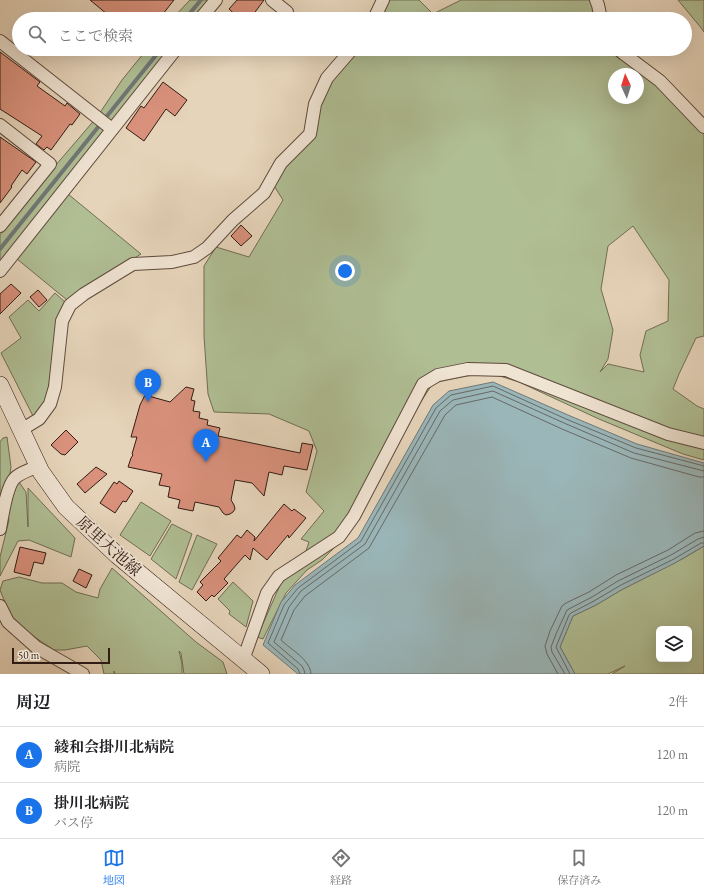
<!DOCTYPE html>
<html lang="ja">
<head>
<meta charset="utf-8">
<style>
	:root { --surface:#fff; --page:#f6f6f6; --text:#202124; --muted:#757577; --line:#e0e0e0; --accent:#1a73e8 }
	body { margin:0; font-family:"EB Garamond","Noto Serif JP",serif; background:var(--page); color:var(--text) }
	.controls { position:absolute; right:12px; bottom:12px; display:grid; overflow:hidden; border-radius:6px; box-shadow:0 4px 16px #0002 }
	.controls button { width:36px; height:36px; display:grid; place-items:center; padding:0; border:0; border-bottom:1px solid var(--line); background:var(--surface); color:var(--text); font:20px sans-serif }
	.compass { position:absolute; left:608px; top:68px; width:36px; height:36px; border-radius:50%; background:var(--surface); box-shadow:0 4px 16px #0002; rotate:356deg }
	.scale { position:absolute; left:12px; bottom:10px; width:98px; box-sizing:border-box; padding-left:4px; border:2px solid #321c13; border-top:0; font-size:11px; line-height:14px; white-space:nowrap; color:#321c13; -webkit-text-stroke:3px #efe3d2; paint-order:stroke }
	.you { position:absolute; left:345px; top:271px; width:14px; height:14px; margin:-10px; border:3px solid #fff; border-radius:50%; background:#1a73e8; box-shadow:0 0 0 6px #1a73e833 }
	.badge { display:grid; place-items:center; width:26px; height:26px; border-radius:50%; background:var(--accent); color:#fff; font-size:13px; font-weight:700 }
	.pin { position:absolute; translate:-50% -33px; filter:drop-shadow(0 1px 2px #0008) }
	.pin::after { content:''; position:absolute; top:21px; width:14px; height:12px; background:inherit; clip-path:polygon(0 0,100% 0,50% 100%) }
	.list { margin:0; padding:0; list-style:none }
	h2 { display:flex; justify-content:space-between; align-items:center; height:52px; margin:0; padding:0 16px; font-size:17px }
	h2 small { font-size:13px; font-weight:400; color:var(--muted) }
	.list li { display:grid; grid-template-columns:26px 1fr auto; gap:12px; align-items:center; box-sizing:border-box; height:56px; padding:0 16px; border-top:1px solid var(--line) }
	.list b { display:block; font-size:15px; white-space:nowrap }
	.list p { margin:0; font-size:13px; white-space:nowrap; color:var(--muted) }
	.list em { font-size:13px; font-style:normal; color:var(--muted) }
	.icon { flex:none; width:22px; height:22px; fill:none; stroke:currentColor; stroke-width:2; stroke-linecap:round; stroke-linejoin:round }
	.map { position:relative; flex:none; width:704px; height:674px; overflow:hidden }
	.search { position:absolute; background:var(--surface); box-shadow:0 4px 16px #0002; left:12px; right:12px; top:12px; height:44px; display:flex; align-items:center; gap:10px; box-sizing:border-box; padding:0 14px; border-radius:22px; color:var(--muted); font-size:15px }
	.sheet { height:164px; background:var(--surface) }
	nav { display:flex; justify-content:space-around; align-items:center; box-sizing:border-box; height:56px; border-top:1px solid var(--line); background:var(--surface); font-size:11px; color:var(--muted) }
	nav a { display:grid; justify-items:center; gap:2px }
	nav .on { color:var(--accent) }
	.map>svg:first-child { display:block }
	.green { fill:#b0be94; stroke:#716d54; fill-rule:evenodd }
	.water { fill:#9ab6b9; stroke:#707877 }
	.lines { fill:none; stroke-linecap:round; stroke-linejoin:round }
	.shore { stroke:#666966; stroke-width:1 }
	.stream { stroke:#707877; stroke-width:4 }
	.building { fill:#d9917c; stroke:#321c13 }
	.street-casing { stroke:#5f4a3d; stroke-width:14 }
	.secondary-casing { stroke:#321c13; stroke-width:18 }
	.street { stroke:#efe3d2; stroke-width:12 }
	.secondary { stroke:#efe3d2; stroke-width:17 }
	.labels { text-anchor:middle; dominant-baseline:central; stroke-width:4; stroke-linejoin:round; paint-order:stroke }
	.street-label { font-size:16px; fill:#321c13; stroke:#efe3d2 }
</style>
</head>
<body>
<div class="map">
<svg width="704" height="674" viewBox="0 0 704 674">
	<rect width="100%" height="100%" fill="#e6d4ba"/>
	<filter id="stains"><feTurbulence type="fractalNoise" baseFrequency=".005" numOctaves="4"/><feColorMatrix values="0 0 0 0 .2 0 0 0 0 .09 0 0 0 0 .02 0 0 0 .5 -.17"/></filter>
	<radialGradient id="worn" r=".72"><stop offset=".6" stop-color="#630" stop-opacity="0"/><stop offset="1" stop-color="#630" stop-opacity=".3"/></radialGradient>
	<!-- green -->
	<g class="green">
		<polygon points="190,0 211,0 195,19 172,19"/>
		<polygon points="382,0 419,0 433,14 461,0 595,0 600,19 373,19"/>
		<polygon points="678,0 704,0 704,32 702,29"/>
		<polygon points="147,49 171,49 0,263 0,235 55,166 97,117 122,80"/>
		<path d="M352 49H620L704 128V336L696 338 679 374 673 389 697 406 704 409V460L683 454 599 419 519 382 487 372 433 383 422 400 346 536 322 560 307 570 286 593 263 639 257 637 281 583 298 568 293 560 306 551 309 542 301 539 324 511 306 492 317 451 309 431 269 414 214 412 208 394 204 336V266L216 247 249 257 283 200 271 181 311 131 315 104ZM614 74H638V98H614ZM633 226 669 280 668 321 646 331 640 355 644 372 608 364 600 372 608 359 613 330 601 289 608 246Z"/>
		<polygon points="68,194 141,254 67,300 17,259"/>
		<polygon points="55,293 66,303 45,403 42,410 33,416 1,353 21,338 9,317 28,300 39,311"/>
		<polygon points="7,437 11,467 9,479 0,507 0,442 3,438"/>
		<polygon points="19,482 26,492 28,527 28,488 75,538 71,557 29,540 18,541 0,576 0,557 9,520 8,515 13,488"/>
		<polygon points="141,502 171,521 150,556 120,535"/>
		<polygon points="172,524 192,534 176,579 151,559"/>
		<polygon points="197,535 217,544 192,590 179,582"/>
		<path d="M704 546V674H612L625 666 608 674H575L560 647 573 616 596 605 623 589 684 558ZM659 629H689V659H659Z"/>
		<polygon points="112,568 196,642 223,662 227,674 184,674 181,653 179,651 182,664 182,674 115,674 114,671 114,674 104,674 101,660 87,646 65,650 54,650 30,634 10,615 0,590 3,581 19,577 42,583 62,583 76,592 98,598 100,589"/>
		<polygon points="233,582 253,601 246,627 229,614 230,611 218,599"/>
	</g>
	<!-- water -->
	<polygon class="water" points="493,382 568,415 637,444 704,463 704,546 675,563 623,589 596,605 573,616 560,647 575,674 298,674 263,645 281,602 295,585 358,538 433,405 449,391"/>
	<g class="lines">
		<!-- shore -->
		<g class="shore">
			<polyline points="300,674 298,669 268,643 284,605 298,588 361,541 436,408 451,395 493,386 566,419 636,448 704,466"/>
			<polyline points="305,674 304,670 302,666 274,642 289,607 301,591 365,544 440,411 453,400 493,391 564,423 634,453 704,471"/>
			<path d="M311 674C310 659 291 650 281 640L294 610 305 596 369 548 445 415 456 405 492 397 562 429 631 458 699 477H704"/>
			<polyline points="558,674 547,654 545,646 550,631 560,610 562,606 566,603 589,592 616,575 668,550 695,533 704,531"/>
			<polyline points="565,674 552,652 551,647 556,634 567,610 592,597 618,581 671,555 698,539 704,537"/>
			<polyline points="570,674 556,647 569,615 571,613 594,601 621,585 674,559 701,543 704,543"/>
		</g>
		<!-- stream -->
		<g class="stream">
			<polyline points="185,19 201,0"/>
			<polyline points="0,249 161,49"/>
		</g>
	</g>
	<!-- building -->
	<g class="building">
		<polygon points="90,0 174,0 159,19 113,19"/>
		<polygon points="237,0 264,0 250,19 240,19 229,9"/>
		<polygon points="0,52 40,82 37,86 65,106 67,103 80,114 72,125 70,124 51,150 47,147 44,150 36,144 42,136 0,109"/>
		<polygon points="163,82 187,100 175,116 166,109 144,141 126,128 141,106 144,108"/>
		<polygon points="0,137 36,162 27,174 22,170 11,186 12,187 0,203"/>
		<polygon points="241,225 252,236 241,246 231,236"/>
		<polygon points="11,284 21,293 0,314 0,294"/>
		<polygon points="38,290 47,300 39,307 30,297"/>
		<polygon points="186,387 194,389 191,400 195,401 193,411 200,412 199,418 208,420 207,425 220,428 218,436 300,453 302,443 313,445 307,470 284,466 282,475 269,472 264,496 252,483 235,480 231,500 234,505 235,509 233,512 230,514 226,515 223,513 219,507 195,502 193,511 178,508 180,500 168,497 170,487 159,485 162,474 128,467 131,458 133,455 132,454 137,437 131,437 140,405 145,395 170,402"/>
		<polygon points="66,430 78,442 65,455 61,454 51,445"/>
		<polygon points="96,467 107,474 85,493 77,484"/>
		<polygon points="119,481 133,491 126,502 123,501 115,513 100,503 114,482 117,484"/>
		<polygon points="284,504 292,511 294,509 306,518 289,538 288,535 267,560 253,548 250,560 245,555 224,579 228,583 214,597 212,595 206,601 197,592 203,585 200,582 221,561 218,558 237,535 241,538 247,530 255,537 254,541"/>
		<polygon points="20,547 46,553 43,564 34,562 30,576 14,572"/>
		<polygon points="79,569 92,575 86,588 73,581"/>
	</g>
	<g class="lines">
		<!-- street casing -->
		<g class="street-casing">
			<g id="street">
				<polyline points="272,0 287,12"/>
				<polyline points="596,0 598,5 601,19"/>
				<polyline points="200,19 216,0"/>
				<polyline points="374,19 383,0"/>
				<polyline points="0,41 112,129"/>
				<polyline points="618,49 624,54 660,81 704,127"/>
				<polyline points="0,125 50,164 0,226"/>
				<polyline points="0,271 176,49"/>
				<polyline points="21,430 39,419 50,404 55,387 62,321 70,305 84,294 133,264 172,262 194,257 207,248 233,220 264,193 281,163 310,134 315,104 327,78 352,49"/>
				<path d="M0 529C2 517 7 485 15 478 21 472 31 470 38 466"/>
				<polyline points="0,606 8,622 36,647 83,674"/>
				<polyline points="243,660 267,593 279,576 339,537 354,516 423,384 438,375 468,369 506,370 668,434 704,443"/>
			</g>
		</g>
		<!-- secondary casing -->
		<g class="secondary-casing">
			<polyline id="secondary" points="0,385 41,472 66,507 117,555 261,674"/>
		</g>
		<!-- street -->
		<use href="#street" class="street"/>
		<!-- secondary -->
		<use href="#secondary" class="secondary"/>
	</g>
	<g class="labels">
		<!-- street labels -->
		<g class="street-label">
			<text transform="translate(109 546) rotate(42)">原里大池線</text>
		</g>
	</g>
	<rect width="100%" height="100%" filter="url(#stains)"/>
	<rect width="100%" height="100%" fill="url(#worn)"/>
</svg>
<div class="controls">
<button><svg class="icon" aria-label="layers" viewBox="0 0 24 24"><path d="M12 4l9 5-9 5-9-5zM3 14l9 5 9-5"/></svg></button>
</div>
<svg class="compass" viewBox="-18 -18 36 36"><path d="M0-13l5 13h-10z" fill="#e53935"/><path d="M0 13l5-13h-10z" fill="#757577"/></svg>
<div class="scale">50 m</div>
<div class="you"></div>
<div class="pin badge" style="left:206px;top:462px">A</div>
<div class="pin badge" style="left:148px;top:402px">B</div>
<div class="search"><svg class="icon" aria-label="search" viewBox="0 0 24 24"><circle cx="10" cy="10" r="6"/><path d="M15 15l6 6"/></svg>ここで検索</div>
</div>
<section class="sheet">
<h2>周辺<small>2件</small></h2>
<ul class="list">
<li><span class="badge">A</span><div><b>綾和会掛川北病院</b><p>病院</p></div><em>120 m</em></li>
<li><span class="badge">B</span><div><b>掛川北病院</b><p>バス停</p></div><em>120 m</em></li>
</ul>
</section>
<nav>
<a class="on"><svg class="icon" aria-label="map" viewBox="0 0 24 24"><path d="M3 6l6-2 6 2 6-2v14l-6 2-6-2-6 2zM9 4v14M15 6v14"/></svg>地図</a>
<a><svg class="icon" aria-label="directions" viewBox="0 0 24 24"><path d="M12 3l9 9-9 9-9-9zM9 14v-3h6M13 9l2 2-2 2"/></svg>経路</a>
<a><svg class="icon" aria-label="saved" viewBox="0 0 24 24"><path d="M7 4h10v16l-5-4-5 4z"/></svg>保存済み</a>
</nav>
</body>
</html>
